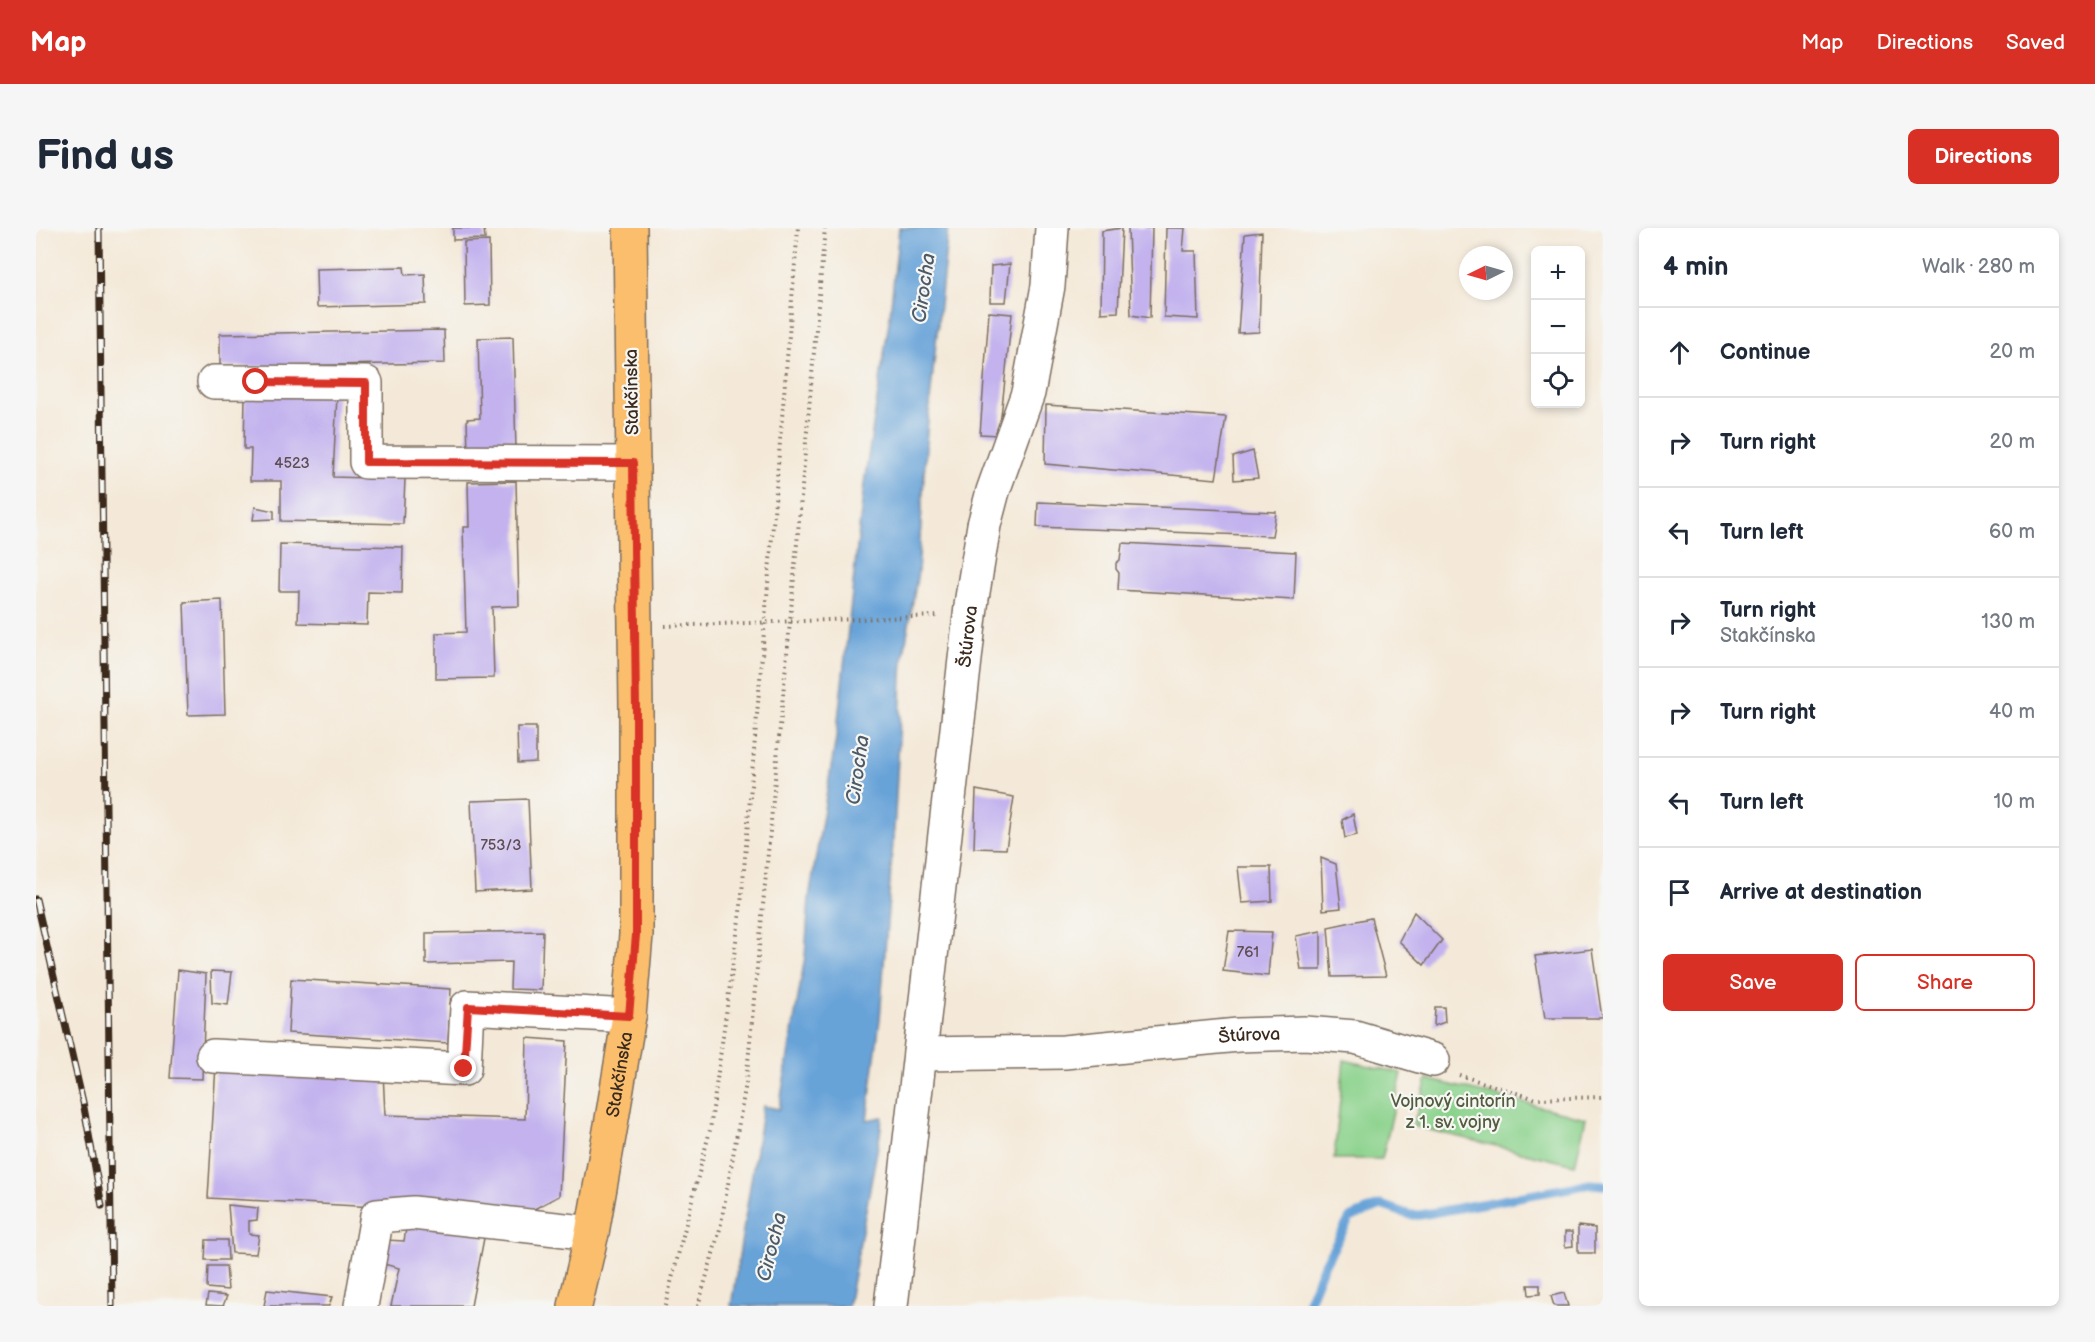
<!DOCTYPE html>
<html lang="en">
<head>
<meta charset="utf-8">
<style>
	:root { --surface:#fff; --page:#f6f6f7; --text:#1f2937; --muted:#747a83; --line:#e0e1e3; --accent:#d93025 }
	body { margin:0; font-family:"Balsamiq Sans",sans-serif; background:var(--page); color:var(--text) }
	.controls { position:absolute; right:18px; top:18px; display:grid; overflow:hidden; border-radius:9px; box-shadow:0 3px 9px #0003 }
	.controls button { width:54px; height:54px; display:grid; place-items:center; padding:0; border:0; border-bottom:2px solid var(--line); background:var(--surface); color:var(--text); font:30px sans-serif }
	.compass { position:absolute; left:1423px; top:18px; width:54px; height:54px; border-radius:50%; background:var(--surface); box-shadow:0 3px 9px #0003; rotate:265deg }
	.stop { position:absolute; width:18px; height:18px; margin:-14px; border:4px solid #d93025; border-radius:50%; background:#fff }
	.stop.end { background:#d93025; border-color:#fff; box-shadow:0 2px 6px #0008 }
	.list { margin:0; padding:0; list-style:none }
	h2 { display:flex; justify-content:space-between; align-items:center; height:78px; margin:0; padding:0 24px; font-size:26px }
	h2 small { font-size:20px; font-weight:400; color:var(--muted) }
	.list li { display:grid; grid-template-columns:39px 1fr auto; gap:18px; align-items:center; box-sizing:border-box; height:90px; padding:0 24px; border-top:2px solid var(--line) }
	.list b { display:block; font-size:22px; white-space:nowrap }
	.list p { margin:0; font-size:20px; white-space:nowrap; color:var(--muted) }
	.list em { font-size:20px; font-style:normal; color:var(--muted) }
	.actions { display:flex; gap:12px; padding:18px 24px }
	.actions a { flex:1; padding:14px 0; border:2px solid var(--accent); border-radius:9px; text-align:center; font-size:21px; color:var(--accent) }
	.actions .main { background:var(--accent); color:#fff }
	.icon { flex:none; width:33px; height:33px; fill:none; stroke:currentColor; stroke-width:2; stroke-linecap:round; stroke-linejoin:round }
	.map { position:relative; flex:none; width:1567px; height:1078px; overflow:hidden; border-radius:9px }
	header { display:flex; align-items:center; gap:36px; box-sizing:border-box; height:84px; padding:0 30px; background:var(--accent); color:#fff }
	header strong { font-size:28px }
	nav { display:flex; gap:33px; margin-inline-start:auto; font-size:21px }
	.intro { display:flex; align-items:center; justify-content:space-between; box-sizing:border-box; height:144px; padding:0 36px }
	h1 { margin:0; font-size:42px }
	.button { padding:15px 27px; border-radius:9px; background:var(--accent); color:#fff; font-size:21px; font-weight:700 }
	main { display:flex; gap:36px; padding:0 36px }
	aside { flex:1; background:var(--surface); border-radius:9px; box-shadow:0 3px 9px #0003 }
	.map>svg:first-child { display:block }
	.green { fill:#8bd28c; stroke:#637e55; stroke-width:1.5 }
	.water { fill:#67a3d8; stroke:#51667b; stroke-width:1.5 }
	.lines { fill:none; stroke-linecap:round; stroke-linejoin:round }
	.stream { stroke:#67a3d8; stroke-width:9 }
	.building { fill:#c3b2ee }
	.minor-casing { stroke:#7c6d5f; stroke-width:36 }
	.major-casing { stroke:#7c6d5f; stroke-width:36 }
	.path { stroke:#7c6d5f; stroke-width:4; stroke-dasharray:1.5 4.5; stroke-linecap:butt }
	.minor { stroke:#fff; stroke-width:33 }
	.major { stroke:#fabe6d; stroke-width:33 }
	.rail-casing { stroke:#3b2a1e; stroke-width:7 }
	.rail { stroke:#f6f6f2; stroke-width:4.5; stroke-dasharray:14; stroke-linecap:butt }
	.route { stroke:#d93025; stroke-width:8 }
	.labels { text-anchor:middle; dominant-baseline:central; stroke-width:4.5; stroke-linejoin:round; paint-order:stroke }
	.number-label { font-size:15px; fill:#5d4c52 }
	.street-label { font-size:18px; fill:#3b2a1e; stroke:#f6f6f2 }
	.park-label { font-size:18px; fill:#535c3f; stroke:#f6f6f2 }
	.water-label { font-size:20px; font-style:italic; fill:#4d5a68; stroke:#f6f6f2 }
</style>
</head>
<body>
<header>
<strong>Map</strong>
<nav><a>Map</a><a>Directions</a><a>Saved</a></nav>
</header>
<div class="intro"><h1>Find us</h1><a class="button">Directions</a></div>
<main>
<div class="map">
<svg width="1567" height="1078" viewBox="0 0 1567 1078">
	<rect width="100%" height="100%" fill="#f6f6f2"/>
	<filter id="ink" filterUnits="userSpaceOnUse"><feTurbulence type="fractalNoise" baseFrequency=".0167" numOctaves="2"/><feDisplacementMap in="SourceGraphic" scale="12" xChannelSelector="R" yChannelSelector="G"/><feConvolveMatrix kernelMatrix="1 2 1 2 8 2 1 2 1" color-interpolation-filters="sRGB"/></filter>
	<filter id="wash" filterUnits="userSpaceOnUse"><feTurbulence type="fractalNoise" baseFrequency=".008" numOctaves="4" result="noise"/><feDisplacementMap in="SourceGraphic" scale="24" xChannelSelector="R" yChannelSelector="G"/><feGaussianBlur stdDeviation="1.35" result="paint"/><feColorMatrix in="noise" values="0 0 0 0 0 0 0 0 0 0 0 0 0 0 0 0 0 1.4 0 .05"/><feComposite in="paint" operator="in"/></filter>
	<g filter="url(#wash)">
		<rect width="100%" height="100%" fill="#f4e9d8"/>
		<!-- green -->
		<g class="green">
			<polygon points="1308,832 1366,845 1346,931 1298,931"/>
			<polygon points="1391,851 1550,890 1539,937 1377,898"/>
		</g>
		<!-- water -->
		<polygon class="water" points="863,0 912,0 891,202 882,344 867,431 859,587 844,791 831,892 846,889 844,907 812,1078 695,1078 727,878 743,881 769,729 773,670 800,510 828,256 854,87"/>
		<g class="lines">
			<!-- stream -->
			<polyline class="stream" points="1271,1078 1287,1039 1314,990 1345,977 1374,987 1384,987 1554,956 1567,957"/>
		</g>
		<g id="blocks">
			<!-- building -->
			<g class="building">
				<polygon points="417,0 448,0 449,11 417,12"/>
				<polygon points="1086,0 1082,84 1065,85 1066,3"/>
				<polygon points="1092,0 1116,0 1114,90 1095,87"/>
				<polygon points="1130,0 1149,0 1147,23 1160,23 1162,91 1128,89"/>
				<polygon points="1226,4 1223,104 1202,105 1209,6"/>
				<polygon points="453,13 454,77 429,78 428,14"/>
				<polygon points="974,36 970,74 954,74 955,38"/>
				<polygon points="368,39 369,47 389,46 390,76 281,79 280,41"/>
				<polygon points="953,84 976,86 963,207 944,206"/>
				<polygon points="408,102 409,135 184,139 184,106"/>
				<polygon points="477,109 480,222 432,224 431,191 444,190 442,110"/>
				<polygon points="209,166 301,167 297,249 369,251 367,296 245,293 245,253 214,253 215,221 208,221"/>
				<polygon points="1010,177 1190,189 1180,251 1009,236"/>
				<polygon points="1217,223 1222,250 1198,252 1197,229"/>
				<polygon points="480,253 483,378 456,379 458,450 400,451 400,405 430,404 427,299 433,299 432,254"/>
				<polygon points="1002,274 1240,284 1236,308 1001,299"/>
				<polygon points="219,279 238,283 238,291 217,292"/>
				<polygon points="1086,315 1260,324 1258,372 1082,362 1083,345 1080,341 1080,335 1084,332"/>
				<polygon points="244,316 367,319 366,365 332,364 331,397 262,395 263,363 243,363"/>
				<polygon points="186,372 189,486 152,487 148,374"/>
				<polygon points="481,499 500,499 500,534 482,535"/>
				<polygon points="940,562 978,569 970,621 938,620"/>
				<polygon points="492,571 496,661 439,664 435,573"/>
				<polygon points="1317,586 1321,607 1309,610 1306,592"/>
				<polygon points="1285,630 1300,636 1305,680 1287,682"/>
				<polygon points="1202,639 1235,639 1236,673 1206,675"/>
				<polygon points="1378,684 1406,712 1388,737 1363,713"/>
				<polygon points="1335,690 1350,748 1296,749 1292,699"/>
				<polygon points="507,703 505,762 474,761 475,734 390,736 390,705"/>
				<polygon points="1193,703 1236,704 1232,748 1187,743"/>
				<polygon points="1285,703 1285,742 1265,742 1260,708"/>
				<polygon points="1556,721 1566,790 1509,790 1499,728"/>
				<polygon points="142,742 170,746 166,851 134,850"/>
				<polygon points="175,743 196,744 192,777 176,775"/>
				<polygon points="255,751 415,761 412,815 252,805"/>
				<polygon points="1399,779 1408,779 1409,794 1398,798"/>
				<polygon points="491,810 531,813 523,968 487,987 172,970 180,837 347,844 349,887 489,891"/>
				<polygon points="192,977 222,980 221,992 213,993 213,1006 223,1007 220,1026 196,1025"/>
				<polygon points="372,989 449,1005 435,1078 355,1078 363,1040 344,1035 349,1012 368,1013"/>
				<polygon points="1542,998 1559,1000 1559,1025 1542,1025"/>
				<polygon points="1529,1004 1536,1004 1537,1018 1529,1019"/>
				<polygon points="170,1012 191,1012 192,1032 169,1032"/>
				<polygon points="172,1038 190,1038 192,1062 171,1060"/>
				<polygon points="1492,1057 1504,1057 1504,1066 1493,1067"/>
				<polygon points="231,1062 296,1069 293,1078 228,1078"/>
				<polygon points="1528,1065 1532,1078 1518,1078 1515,1068"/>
				<polygon points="172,1066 191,1068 187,1078 170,1077"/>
			</g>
		</g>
	</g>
	<g filter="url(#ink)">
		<use href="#blocks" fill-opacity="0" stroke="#7c6d5f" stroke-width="1.5"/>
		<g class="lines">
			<!-- minor casing -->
			<g class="minor-casing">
				<g id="minor">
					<polyline points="178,154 330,155 330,234 597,235"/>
					<path id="s1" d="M884 826 1028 824 1202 807 1269 805 1319 809 1397 832"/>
					<polyline points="177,828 428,841 431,779 593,788"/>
					<polyline points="325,1078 341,988 377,985 556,1005"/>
					<path id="s2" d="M855 1078 936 370 948 297 957 263 992 165 1012 58 1016 0"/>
				</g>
			</g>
			<!-- major casing -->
			<g class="major-casing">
				<g id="major">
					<path id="s3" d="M539 1078 556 1005 575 897 593 788 600 707V481L594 0"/>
				</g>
			</g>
			<!-- path -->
			<g class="path">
				<polyline points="629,398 903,388"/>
				<polyline points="1423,847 1500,871 1567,869"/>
				<polyline points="629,1078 674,902 705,677 762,0"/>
				<polyline points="662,1078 684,1001 710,855 754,394 789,0"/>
			</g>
			<!-- minor -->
			<use href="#minor" class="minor"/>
			<!-- major -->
			<use href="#major" class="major"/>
			<!-- rail casing -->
			<g class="rail-casing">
				<g id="rail">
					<polyline points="63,0 76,1078"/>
					<polyline points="0,671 47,874 66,978"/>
				</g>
			</g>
			<!-- rail -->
			<use href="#rail" class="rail"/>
		</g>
	</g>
	<g class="lines" filter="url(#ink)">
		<!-- route -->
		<polyline class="route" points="220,154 330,155 330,234 597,235 600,481 600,707 593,788 432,779 428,841"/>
	</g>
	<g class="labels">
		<!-- number labels -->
		<g class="number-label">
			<text x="256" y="235">4523</text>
			<text x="465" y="617">753/3</text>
			<text x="1212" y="724">761</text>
		</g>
		<!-- street labels -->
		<g class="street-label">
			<text transform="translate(596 164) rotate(-91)">Stakčínska</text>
			<text stroke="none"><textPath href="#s2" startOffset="674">Štúrova</textPath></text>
			<text stroke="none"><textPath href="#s1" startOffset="330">Štúrova</textPath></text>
			<text stroke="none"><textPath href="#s3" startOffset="236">Stakčínska</textPath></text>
		</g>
		<!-- park labels -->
		<g class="park-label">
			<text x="1417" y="873">Vojnový cintorín<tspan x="1417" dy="21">z 1. sv. vojny</tspan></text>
		</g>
		<!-- water labels -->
		<g class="water-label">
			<text transform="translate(888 60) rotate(-82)">Cirocha</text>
			<text transform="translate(822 542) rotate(-82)">Cirocha</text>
			<text transform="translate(736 1019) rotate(-76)">Cirocha</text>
		</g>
	</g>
</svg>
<div class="controls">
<button>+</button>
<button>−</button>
<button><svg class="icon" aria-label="locate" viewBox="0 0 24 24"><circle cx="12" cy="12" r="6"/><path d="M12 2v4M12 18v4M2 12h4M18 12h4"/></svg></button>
</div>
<svg class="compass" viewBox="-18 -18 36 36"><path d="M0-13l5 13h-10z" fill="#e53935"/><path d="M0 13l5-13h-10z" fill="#747a83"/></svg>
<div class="stop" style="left:220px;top:154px"></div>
<div class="stop end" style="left:428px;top:841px"></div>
</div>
<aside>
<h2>4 min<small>Walk · 280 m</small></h2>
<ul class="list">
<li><svg class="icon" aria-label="ahead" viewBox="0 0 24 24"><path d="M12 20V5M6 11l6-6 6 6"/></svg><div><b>Continue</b></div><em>20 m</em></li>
<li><svg class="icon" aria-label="right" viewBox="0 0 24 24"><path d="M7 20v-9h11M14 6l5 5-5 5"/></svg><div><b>Turn right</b></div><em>20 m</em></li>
<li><svg class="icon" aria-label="left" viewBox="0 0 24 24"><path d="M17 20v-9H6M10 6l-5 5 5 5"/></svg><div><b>Turn left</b></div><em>60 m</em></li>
<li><svg class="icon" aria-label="right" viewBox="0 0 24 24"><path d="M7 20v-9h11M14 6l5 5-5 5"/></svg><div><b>Turn right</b><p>Stakčínska</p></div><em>130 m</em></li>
<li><svg class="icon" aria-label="right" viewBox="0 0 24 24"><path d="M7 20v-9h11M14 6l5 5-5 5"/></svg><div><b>Turn right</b></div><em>40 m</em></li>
<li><svg class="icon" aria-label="left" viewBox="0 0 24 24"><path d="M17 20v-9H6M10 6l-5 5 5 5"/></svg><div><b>Turn left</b></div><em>10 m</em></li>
<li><svg class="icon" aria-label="arrive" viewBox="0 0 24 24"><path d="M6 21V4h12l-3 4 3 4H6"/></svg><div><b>Arrive at destination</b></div></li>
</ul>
<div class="actions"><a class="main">Save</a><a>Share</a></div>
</aside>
</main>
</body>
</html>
